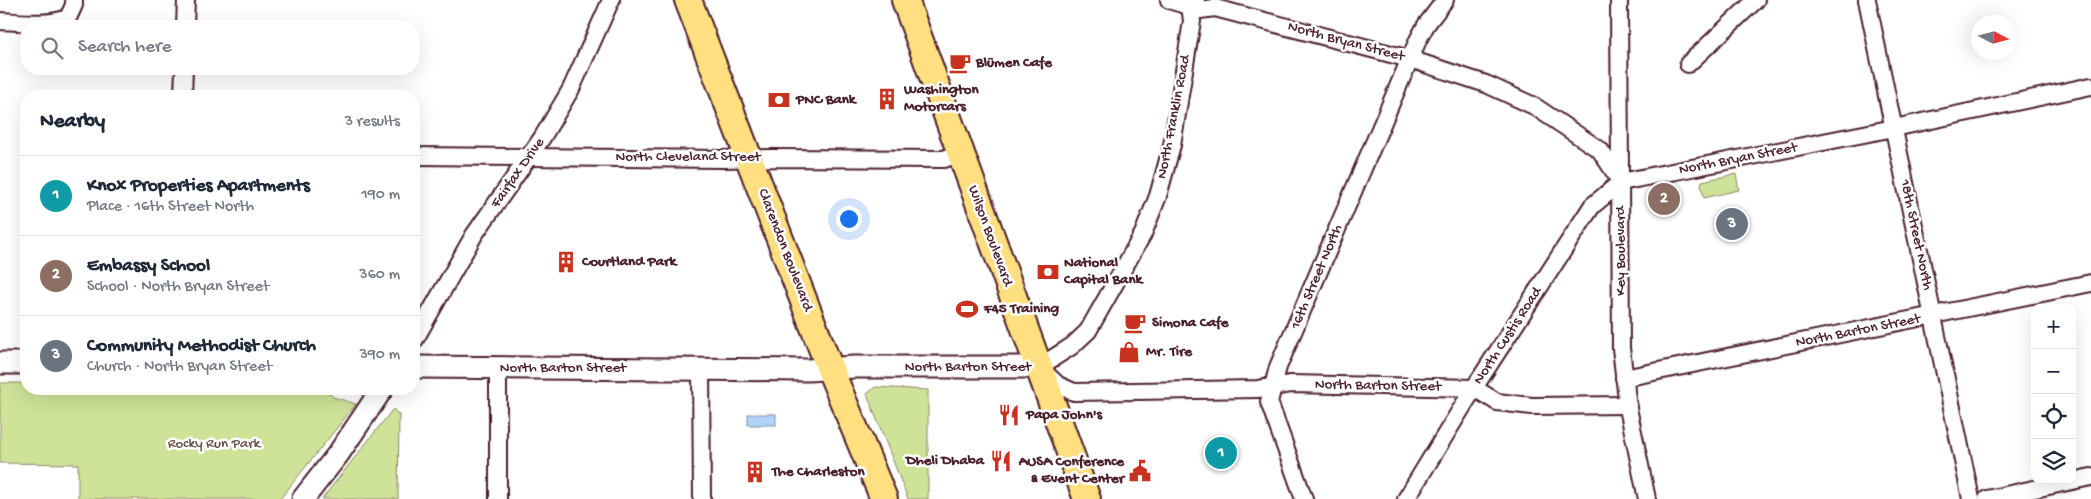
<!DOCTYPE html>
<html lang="en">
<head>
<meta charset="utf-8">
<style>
	:root { --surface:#fff; --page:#f2f2f3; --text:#1f2937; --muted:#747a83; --line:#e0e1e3; --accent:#ea580c }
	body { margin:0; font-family:"Gochi Hand",sans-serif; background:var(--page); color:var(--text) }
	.controls { position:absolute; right:15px; bottom:15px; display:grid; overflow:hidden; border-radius:10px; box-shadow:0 5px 20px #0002 }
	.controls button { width:45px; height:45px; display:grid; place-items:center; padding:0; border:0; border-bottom:1px solid var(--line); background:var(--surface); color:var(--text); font:25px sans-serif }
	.compass { position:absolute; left:1971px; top:15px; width:45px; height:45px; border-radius:50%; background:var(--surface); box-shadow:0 5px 20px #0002; rotate:96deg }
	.you { position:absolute; left:848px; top:218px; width:18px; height:18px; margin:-12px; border:4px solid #fff; border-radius:50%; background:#1a73e8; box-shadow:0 0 0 8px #1a73e833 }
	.badge { display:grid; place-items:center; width:32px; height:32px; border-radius:50%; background:var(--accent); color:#fff; font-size:16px; font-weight:700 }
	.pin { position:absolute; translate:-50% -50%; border:2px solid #fff; box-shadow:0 1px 5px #0006 }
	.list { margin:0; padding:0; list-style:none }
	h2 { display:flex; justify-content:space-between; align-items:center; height:65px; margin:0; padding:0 20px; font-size:21px }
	h2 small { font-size:16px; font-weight:400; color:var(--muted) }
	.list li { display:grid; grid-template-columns:32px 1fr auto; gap:15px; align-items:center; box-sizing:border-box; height:80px; padding:0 20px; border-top:1px solid var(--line) }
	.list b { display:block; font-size:19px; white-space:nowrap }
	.list p { margin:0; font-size:16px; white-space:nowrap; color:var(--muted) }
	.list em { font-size:16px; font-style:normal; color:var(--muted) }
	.icon { flex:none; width:28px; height:28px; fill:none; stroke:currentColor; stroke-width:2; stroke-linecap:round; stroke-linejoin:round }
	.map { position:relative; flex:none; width:2091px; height:499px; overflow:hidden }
	.search { position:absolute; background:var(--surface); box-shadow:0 5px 20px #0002; left:20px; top:20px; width:400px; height:55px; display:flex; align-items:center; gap:12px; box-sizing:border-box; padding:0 18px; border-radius:20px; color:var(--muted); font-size:19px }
	.panel { position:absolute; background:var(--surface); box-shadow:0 5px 20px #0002; left:20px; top:90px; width:400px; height:305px; border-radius:20px }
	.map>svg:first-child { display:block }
	.green { fill:#cee398; stroke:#8c8162 }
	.water { fill:#afd4f8; stroke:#878ca6 }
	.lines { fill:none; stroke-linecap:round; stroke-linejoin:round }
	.minor-casing { stroke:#4a1f2b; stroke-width:20 }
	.tertiary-casing { stroke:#4a1f2b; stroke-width:25 }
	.primary-casing { stroke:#4a1f2b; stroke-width:30 }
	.minor { stroke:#fff; stroke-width:16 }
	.tertiary { stroke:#fff; stroke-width:21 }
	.primary { stroke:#ffdf80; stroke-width:26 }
	.labels { text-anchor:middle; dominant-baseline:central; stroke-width:5; stroke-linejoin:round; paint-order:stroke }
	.street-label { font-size:15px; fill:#4a1f2b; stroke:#fff }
	.poi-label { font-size:15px; font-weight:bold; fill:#4a1f2b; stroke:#fff; text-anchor:start }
	.park-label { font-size:15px; fill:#6b5046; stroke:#fff }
</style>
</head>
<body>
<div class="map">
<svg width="2091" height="499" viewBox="0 0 2091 499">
	<rect width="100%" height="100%" fill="#fff"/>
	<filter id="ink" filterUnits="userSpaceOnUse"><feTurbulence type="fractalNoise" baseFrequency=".02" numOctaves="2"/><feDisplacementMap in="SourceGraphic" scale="10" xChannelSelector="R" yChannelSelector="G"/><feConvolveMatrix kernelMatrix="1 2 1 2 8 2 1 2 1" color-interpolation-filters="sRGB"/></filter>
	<g filter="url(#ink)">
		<!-- green -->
		<g class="green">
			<polygon points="1736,174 1739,190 1704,198 1701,185 1702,181"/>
			<polygon points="0,383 26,383 26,389 325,389 333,397 356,404 280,499 78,499 78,464 0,463"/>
			<polygon points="875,387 928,390 928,499 908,499 867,394"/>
			<polygon points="393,409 399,415 398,499 322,499"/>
		</g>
		<!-- water -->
		<rect class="water" x="748" y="414" width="28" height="11"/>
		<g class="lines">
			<!-- minor casing -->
			<g class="minor-casing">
				<g id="minor">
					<polyline points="1169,0 1195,8 1196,2"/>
					<polyline points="1619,0 1621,348 1628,408 1647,499"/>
					<polyline points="1867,0 1971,499"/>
					<polyline points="1190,5 1192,21 1172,145 1158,196 1143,234 1088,331 1072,346 1039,367 1058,385 1074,392 1258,389 1291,384 1474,388 1497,402 1532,406 1628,405"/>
					<polyline points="1195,8 1200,10 1215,8 1410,59 1486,84 1534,106 1600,150 1621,182 1894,128 2091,86"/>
					<path d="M0 21C23 22 45 26 68 18L74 5V0"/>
					<polyline points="185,26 186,0"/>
					<polyline points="1688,64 1756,0"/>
					<polyline points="183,96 184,69"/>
					<polyline points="414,156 722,159 773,158 944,159 960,153"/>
					<polyline points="414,341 474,235 542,138 571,89 611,0"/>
					<polyline points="498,368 498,499"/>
					<polyline points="701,369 702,499"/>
					<polyline points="1624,378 2091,283"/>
					<polyline points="1304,499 1269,402 1278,367 1418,40 1426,25 1445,0"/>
					<polyline points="1406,499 1474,388 1592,206 1621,182"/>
					<polyline points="1987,499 2091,477"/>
				</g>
			</g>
			<!-- tertiary casing -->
			<g class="tertiary-casing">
				<g id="tertiary">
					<polyline points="0,363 26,363"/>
					<polyline points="414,367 808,370 854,367 1039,367"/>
					<polyline points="303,499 339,453 382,389"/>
				</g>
			</g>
			<!-- primary casing -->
			<g class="primary-casing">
				<g id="primary">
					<polyline points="688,0 830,369 884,499"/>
					<polyline points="905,0 1087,499"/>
				</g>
			</g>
			<!-- minor -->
			<use href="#minor" class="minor"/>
			<!-- tertiary -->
			<use href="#tertiary" class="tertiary"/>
			<!-- primary -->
			<use href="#primary" class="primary"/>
		</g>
	</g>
	<!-- icons -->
	<defs>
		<g id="cafe-bare" transform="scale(1.725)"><path d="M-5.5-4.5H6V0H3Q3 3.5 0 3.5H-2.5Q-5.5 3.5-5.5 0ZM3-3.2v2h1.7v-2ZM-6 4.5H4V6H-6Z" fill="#c8321e" stroke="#fff" stroke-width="2.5" paint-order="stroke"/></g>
		<g id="building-bare" transform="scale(1.725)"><path d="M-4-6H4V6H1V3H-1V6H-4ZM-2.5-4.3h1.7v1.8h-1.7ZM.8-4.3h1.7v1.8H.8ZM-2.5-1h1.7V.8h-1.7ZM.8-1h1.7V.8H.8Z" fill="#c8321e" stroke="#fff" stroke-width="2.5" paint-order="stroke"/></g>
		<g id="bank-bare" transform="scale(1.725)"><path d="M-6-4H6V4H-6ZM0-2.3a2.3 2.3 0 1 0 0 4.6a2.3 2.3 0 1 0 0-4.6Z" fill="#c8321e" stroke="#fff" stroke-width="2.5" paint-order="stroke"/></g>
		<g id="stadium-bare" transform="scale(1.725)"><path d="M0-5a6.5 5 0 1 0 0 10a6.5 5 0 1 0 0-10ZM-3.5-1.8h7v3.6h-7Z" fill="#c8321e" stroke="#fff" stroke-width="2.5" paint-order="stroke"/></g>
		<g id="shop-bare" transform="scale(1.725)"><path d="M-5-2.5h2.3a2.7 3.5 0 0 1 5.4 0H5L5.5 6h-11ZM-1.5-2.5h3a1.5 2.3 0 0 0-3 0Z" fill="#c8321e" stroke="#fff" stroke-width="2.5" paint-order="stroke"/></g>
		<g id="restaurant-bare" transform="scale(1.725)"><path d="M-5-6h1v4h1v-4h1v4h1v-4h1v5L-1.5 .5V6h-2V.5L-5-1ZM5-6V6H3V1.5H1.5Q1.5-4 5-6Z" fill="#c8321e" stroke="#fff" stroke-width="2.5" paint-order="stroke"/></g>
		<g id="civic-bare" transform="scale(1.725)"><path d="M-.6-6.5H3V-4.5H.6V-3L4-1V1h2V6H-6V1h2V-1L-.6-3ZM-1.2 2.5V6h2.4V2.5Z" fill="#c8321e" stroke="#fff" stroke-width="2.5" paint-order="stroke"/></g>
	</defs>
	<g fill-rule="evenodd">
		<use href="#cafe-bare" x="960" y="63"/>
		<use href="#building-bare" x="887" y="99"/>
		<use href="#bank-bare" x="779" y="100"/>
		<use href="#building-bare" x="566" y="262"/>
		<use href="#bank-bare" x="1048" y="272"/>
		<use href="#stadium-bare" x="967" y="309"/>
		<use href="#cafe-bare" x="1135" y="323"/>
		<use href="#shop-bare" x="1129" y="352"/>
		<use href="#restaurant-bare" x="1009" y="415"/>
		<use href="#restaurant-bare" x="1001" y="461"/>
		<use href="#civic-bare" x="1140" y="471"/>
		<use href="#building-bare" x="755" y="472"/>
	</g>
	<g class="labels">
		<!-- street labels -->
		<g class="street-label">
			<text transform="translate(1346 42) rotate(15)">North Bryan Street</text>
			<text transform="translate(1174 117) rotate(-79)">North Franklin Road</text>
			<text x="688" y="157">North Cleveland Street</text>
			<text transform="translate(1738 159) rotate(-11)">North Bryan Street</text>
			<text transform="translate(518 173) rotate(-55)">Fairfax Drive</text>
			<text transform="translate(1916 235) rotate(78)">18th Street North</text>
			<text transform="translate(990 236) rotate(70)">Wilson Boulevard</text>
			<text transform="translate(785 250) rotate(69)">Clarendon Boulevard</text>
			<text transform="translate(1621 251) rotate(-90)">Key Boulevard</text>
			<text transform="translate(1317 277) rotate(-67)">16th Street North</text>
			<text transform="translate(1858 331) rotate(-11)">North Barton Street</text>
			<text transform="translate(1508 336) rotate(-57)">North Custis Road</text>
			<text x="968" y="367">North Barton Street</text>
			<text x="563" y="368">North Barton Street</text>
			<text transform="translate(1378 386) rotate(1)">North Barton Street</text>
		</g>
		<!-- poi labels -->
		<g class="poi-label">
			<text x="976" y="63">Blümen Cafe</text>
			<text x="904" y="90">Washington<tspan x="904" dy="17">Motorcars</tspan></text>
			<text x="796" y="100">PNC Bank</text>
			<text x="582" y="262">Courtland Park</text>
			<text x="1064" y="263">National<tspan x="1064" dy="17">Capital Bank</tspan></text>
			<text x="984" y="309">F45 Training</text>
			<text x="1152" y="323">Simona Cafe</text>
			<text x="1146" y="352">Mr. Tire</text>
			<text x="1026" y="415">Papa John's</text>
			<text x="984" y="461" text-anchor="end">Dheli Dhaba</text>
			<text x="1124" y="462" text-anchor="end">AUSA Conference<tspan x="1124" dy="17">&amp; Event Center</tspan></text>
			<text x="772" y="472">The Charleston</text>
		</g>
		<!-- park labels -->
		<g class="park-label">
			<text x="214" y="444">Rocky Run Park</text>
		</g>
	</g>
</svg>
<div class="controls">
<button>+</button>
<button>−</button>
<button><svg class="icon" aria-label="locate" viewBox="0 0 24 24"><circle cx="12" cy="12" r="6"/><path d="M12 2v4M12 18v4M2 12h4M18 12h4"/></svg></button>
<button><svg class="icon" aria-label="layers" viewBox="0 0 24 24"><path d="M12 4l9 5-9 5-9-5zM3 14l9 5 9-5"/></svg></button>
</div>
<svg class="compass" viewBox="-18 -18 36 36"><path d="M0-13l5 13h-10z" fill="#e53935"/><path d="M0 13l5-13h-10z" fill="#747a83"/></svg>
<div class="you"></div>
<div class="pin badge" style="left:1221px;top:453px;background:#0f9aa8">1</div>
<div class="pin badge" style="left:1664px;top:199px;background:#8d6e63">2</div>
<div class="pin badge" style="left:1732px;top:224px;background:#6b7280">3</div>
<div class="search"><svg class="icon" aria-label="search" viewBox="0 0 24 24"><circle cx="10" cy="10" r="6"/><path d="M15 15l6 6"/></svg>Search here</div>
<section class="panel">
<h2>Nearby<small>3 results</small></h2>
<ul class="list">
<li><span class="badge" style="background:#0f9aa8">1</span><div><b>Knox Properties Apartments</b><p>Place · 16th Street North</p></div><em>190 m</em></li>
<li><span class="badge" style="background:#8d6e63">2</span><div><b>Embassy School</b><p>School · North Bryan Street</p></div><em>360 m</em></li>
<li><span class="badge" style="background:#6b7280">3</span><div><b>Community Methodist Church</b><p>Church · North Bryan Street</p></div><em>390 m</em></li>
</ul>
</section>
</div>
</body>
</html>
